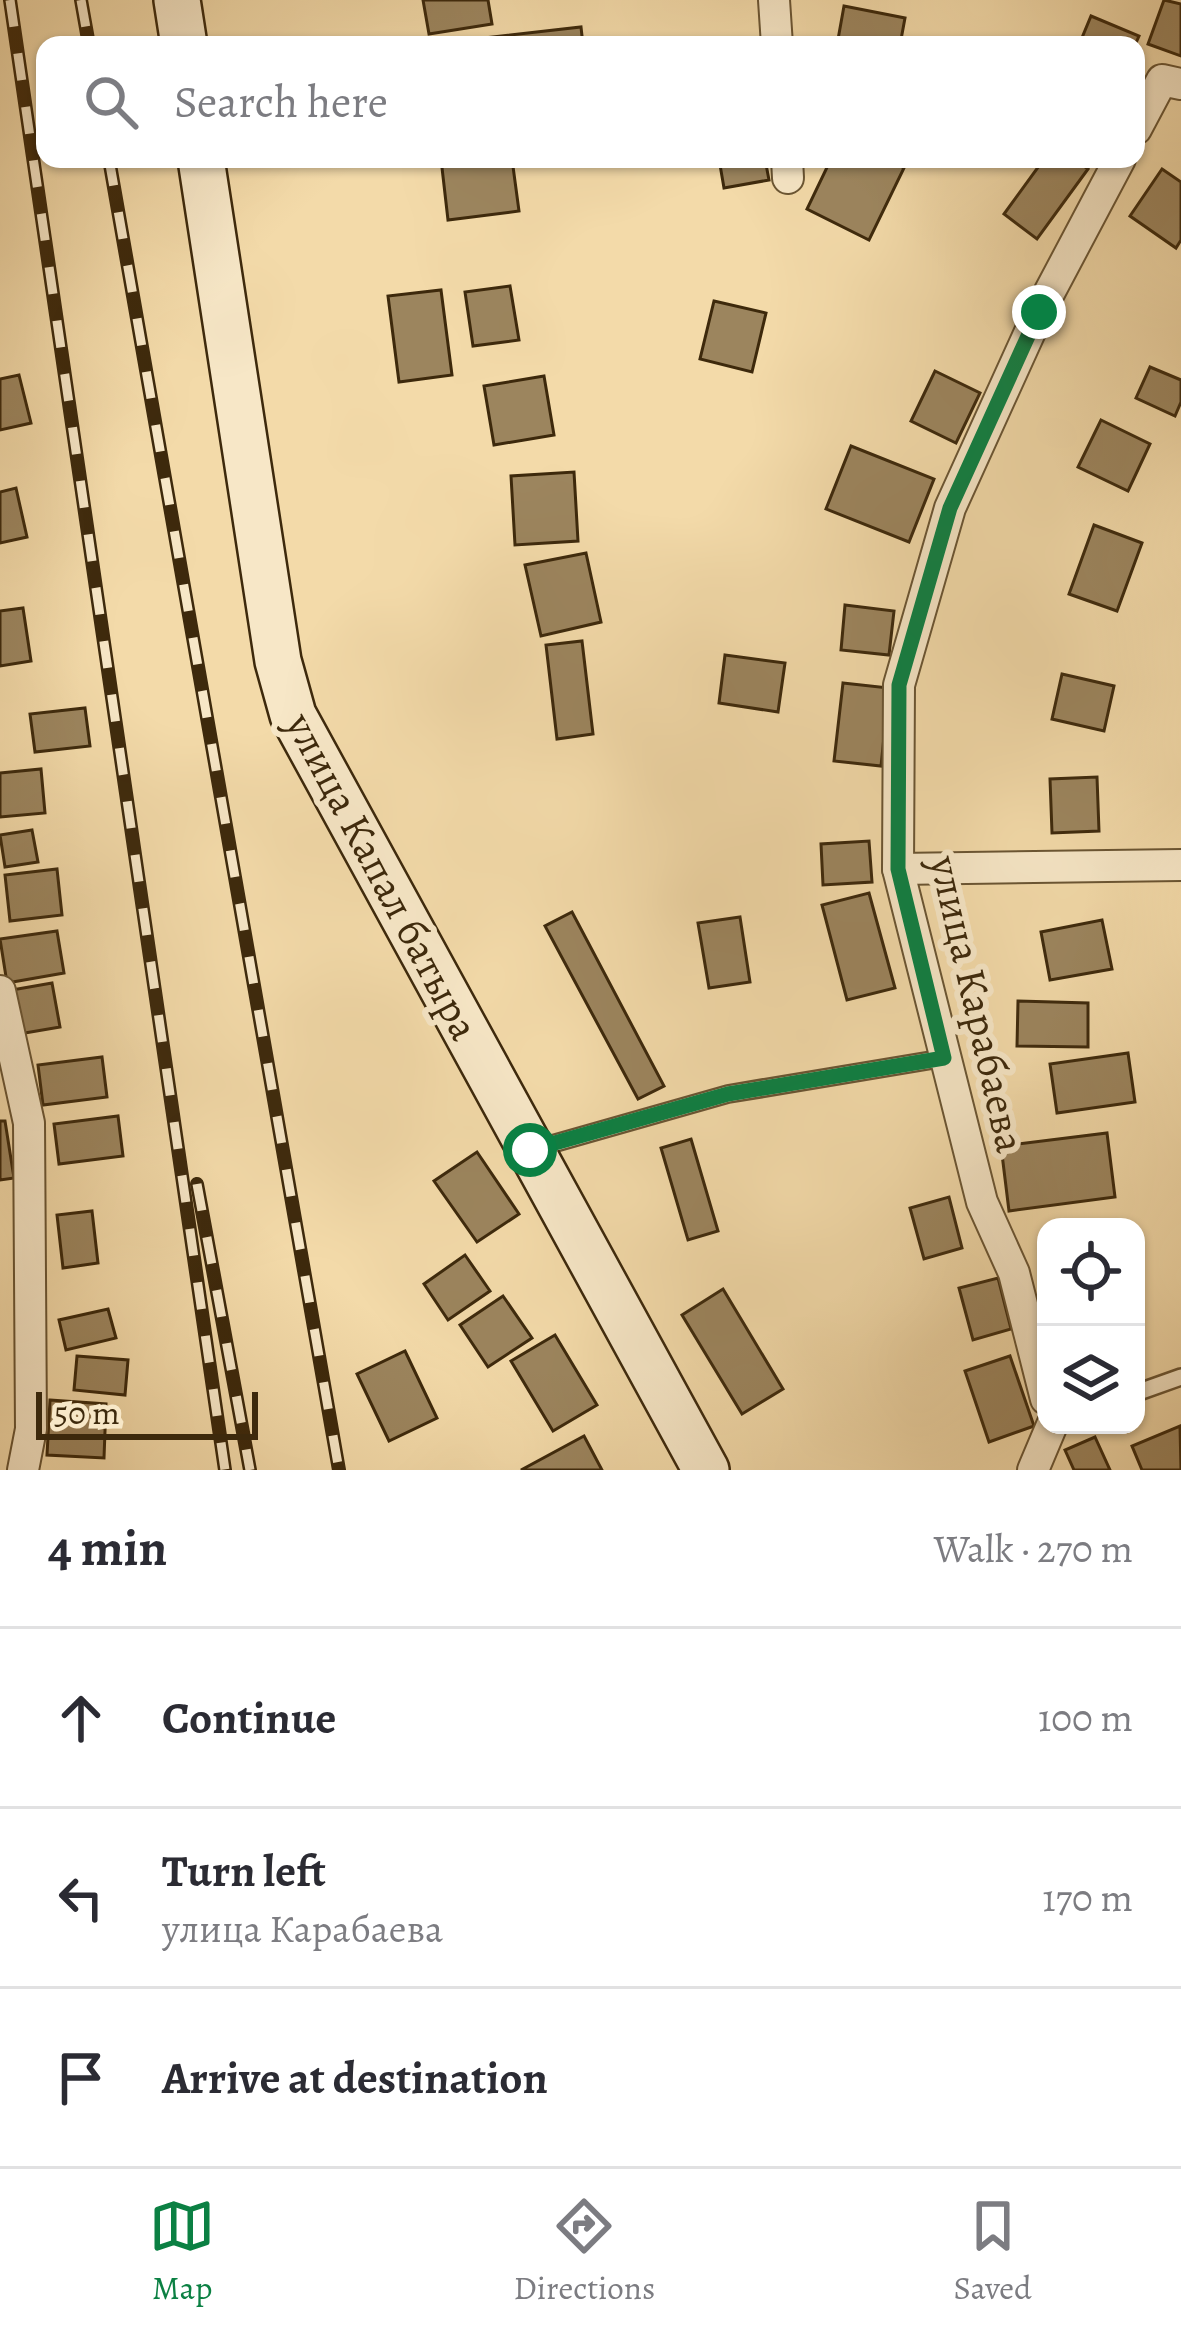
<!DOCTYPE html>
<html lang="en">
<head>
<meta charset="utf-8">
<style>
	:root { --surface:#fff; --page:#f2f2f3; --text:#2b2b33; --muted:#7c7c81; --line:#e1e1e2; --accent:#0b8043 }
	body { margin:0; font-family:Alegreya,serif; background:var(--page); color:var(--text) }
	.controls { position:absolute; right:36px; bottom:36px; display:grid; overflow:hidden; border-radius:24px; box-shadow:0 3px 9px #0004 }
	.controls button { width:108px; height:108px; display:grid; place-items:center; padding:0; border:0; border-bottom:3px solid var(--line); background:var(--surface); color:var(--text); font:60px sans-serif }
	.scale { position:absolute; left:36px; bottom:30px; width:222px; box-sizing:border-box; padding-left:12px; border:6px solid #3d290c; border-top:0; font-size:33px; line-height:42px; white-space:nowrap; color:#3d290c; -webkit-text-stroke:9px #f7e7c7; paint-order:stroke }
	.stop { position:absolute; width:36px; height:36px; margin:-27px; border:9px solid #0b8043; border-radius:50%; background:#fff }
	.stop.end { background:#0b8043; border-color:#fff; box-shadow:0 3px 12px #0008 }
	.list { margin:0; padding:0; list-style:none }
	h2 { display:flex; justify-content:space-between; align-items:center; height:156px; margin:0; padding:0 48px; font-size:51px }
	h2 small { font-size:39px; font-weight:400; color:var(--muted) }
	.list li { display:grid; grid-template-columns:78px 1fr auto; gap:36px; align-items:center; box-sizing:border-box; height:180px; padding:0 48px; border-top:3px solid var(--line) }
	.list b { display:block; font-size:45px; white-space:nowrap }
	.list p { margin:0; font-size:39px; white-space:nowrap; color:var(--muted) }
	.list em { font-size:39px; font-style:normal; color:var(--muted) }
	.icon { flex:none; width:66px; height:66px; fill:none; stroke:currentColor; stroke-width:2; stroke-linecap:round; stroke-linejoin:round }
	.map { position:relative; flex:none; width:1181px; height:1470px; overflow:hidden }
	.search { position:absolute; background:var(--surface); box-shadow:0 3px 9px #0004; left:36px; right:36px; top:36px; height:132px; display:flex; align-items:center; gap:30px; box-sizing:border-box; padding:0 42px; border-radius:24px; color:var(--muted); font-size:45px }
	.sheet { height:696px; background:var(--surface) }
	nav { display:flex; justify-content:space-around; align-items:center; box-sizing:border-box; height:168px; border-top:3px solid var(--line); background:var(--surface); font-size:33px; color:var(--muted) }
	nav a { display:grid; justify-items:center; gap:6px }
	nav .on { color:var(--accent) }
	.map>svg:first-child { display:block }
	.building { fill:#9c855e; stroke:#3d290c; stroke-width:3 }
	.lines { fill:none; stroke-linecap:round; stroke-linejoin:round }
	.lane-casing { stroke:#6a5533; stroke-width:20 }
	.street-casing { stroke:#6a5533; stroke-width:34 }
	.secondary-casing { stroke:#3d290c; stroke-width:50 }
	.lane { stroke:#f7e7c7; stroke-width:15 }
	.street { stroke:#f7e7c7; stroke-width:30 }
	.secondary { stroke:#f7e7c7; stroke-width:45 }
	.rail-casing { stroke:#3d290c; stroke-width:14 }
	.rail { stroke:#f7e7c7; stroke-width:9; stroke-dasharray:27; stroke-linecap:butt }
	.route { stroke:#0b8043; stroke-width:15 }
	.labels { text-anchor:middle; dominant-baseline:central; stroke-width:12; stroke-linejoin:round; paint-order:stroke }
	.street-label { font-size:42px; fill:#3d290c; stroke:#f7e7c7 }
</style>
</head>
<body>
<div class="map">
<svg width="1181" height="1470" viewBox="0 0 1181 1470">
	<rect width="100%" height="100%" fill="#f3daa9"/>
	<filter id="stains"><feTurbulence type="fractalNoise" baseFrequency=".00167" numOctaves="4"/><feColorMatrix values="0 0 0 0 .2 0 0 0 0 .09 0 0 0 0 .02 0 0 0 .5 -.17"/></filter>
	<radialGradient id="worn" r=".72"><stop offset=".6" stop-color="#630" stop-opacity="0"/><stop offset="1" stop-color="#630" stop-opacity=".3"/></radialGradient>
	<!-- building -->
	<g class="building">
		<polygon points="423,0 488,0 492,24 429,34"/>
		<polygon points="1164,0 1181,4 1181,56 1148,44"/>
		<polygon points="844,6 905,18 900,45 837,45"/>
		<polygon points="1091,16 1139,36 1135,45 1079,45"/>
		<polygon points="581,27 583,45 431,45 431,44"/>
		<polygon points="441,159 512,159 519,211 448,220"/>
		<polygon points="719,159 765,159 769,180 724,188"/>
		<polygon points="831,159 886,159 904,168 869,240 807,209"/>
		<polygon points="1044,159 1074,159 1088,169 1037,239 1004,214"/>
		<polygon points="1162,169 1181,182 1181,240 1176,248 1130,216"/>
		<polygon points="510,286 519,340 473,346 465,292"/>
		<polygon points="441,290 452,375 399,382 388,296"/>
		<polygon points="714,301 766,313 752,372 700,359"/>
		<polygon points="1150,367 1181,380 1181,402 1175,416 1136,398"/>
		<polygon points="935,371 980,393 956,443 911,421"/>
		<polygon points="19,375 31,423 0,430 0,379"/>
		<polygon points="544,376 554,435 494,445 484,386"/>
		<polygon points="1101,420 1150,444 1128,491 1078,467"/>
		<polygon points="851,446 934,479 909,542 826,509"/>
		<polygon points="574,472 578,541 515,545 511,476"/>
		<polygon points="16,488 27,537 0,543 0,492"/>
		<polygon points="1094,525 1142,543 1117,611 1069,594"/>
		<polygon points="586,553 601,622 541,636 525,565"/>
		<polygon points="845,605 894,611 889,655 841,650"/>
		<polygon points="23,608 31,661 0,666 0,611"/>
		<polygon points="582,641 593,734 557,739 546,645"/>
		<polygon points="725,655 785,663 778,712 719,703"/>
		<polygon points="1062,674 1114,686 1104,731 1052,719"/>
		<polygon points="843,683 889,688 881,766 834,761"/>
		<polygon points="85,708 90,746 35,752 30,714"/>
		<polygon points="41,769 45,813 0,817 0,773"/>
		<polygon points="1097,777 1099,831 1052,833 1050,779"/>
		<polygon points="32,830 38,862 5,867 0,835"/>
		<polygon points="869,841 872,882 823,885 821,844"/>
		<polygon points="57,869 62,915 10,921 5,875"/>
		<polygon points="869,893 895,988 847,1000 822,905"/>
		<polygon points="572,912 664,1086 638,1099 545,926"/>
		<polygon points="740,917 750,982 709,988 698,923"/>
		<polygon points="1102,920 1112,969 1050,980 1041,932"/>
		<polygon points="57,931 64,973 7,983 0,939"/>
		<polygon points="52,983 60,1027 19,1034 12,990"/>
		<polygon points="1018,1001 1088,1003 1088,1047 1017,1046"/>
		<polygon points="1128,1053 1135,1102 1057,1113 1050,1064"/>
		<polygon points="102,1057 107,1097 43,1105 38,1065"/>
		<polygon points="118,1116 123,1156 59,1164 54,1124"/>
		<polygon points="0,1121 5,1121 14,1178 0,1180"/>
		<polygon points="1107,1133 1115,1197 1009,1211 1001,1146"/>
		<polygon points="691,1139 718,1231 688,1240 661,1148"/>
		<polygon points="477,1152 519,1214 477,1242 434,1181"/>
		<polygon points="949,1197 962,1248 924,1259 910,1208"/>
		<polygon points="92,1211 98,1263 63,1268 57,1215"/>
		<polygon points="465,1255 490,1291 448,1320 424,1284"/>
		<polygon points="998,1278 1011,1329 973,1340 959,1288"/>
		<polygon points="723,1289 783,1389 742,1414 682,1315"/>
		<polygon points="503,1296 532,1338 488,1367 460,1325"/>
		<polygon points="108,1309 116,1338 66,1350 59,1320"/>
		<polygon points="555,1335 597,1405 553,1431 511,1361"/>
		<polygon points="405,1351 437,1418 389,1441 357,1374"/>
		<polygon points="77,1356 128,1360 125,1395 74,1390"/>
		<polygon points="1010,1356 1034,1426 989,1442 965,1371"/>
		<polygon points="50,1400 106,1404 104,1458 47,1455"/>
		<polygon points="1180,1426 1181,1470 1142,1470 1132,1446"/>
		<polygon points="584,1436 602,1470 521,1470"/>
		<polygon points="1095,1437 1110,1470 1074,1470 1065,1450"/>
	</g>
	<g class="lines">
		<!-- lane casing -->
		<g class="lane-casing">
			<g id="lane">
				<polyline points="538,1148 728,1094 944,1058"/>
				<polyline points="1136,1393 1181,1377"/>
			</g>
		</g>
		<!-- street casing -->
		<g class="street-casing">
			<g id="street">
				<polyline points="774,0 777,45"/>
				<polyline points="1136,129 1162,80 1181,84"/>
				<polyline points="787,159 788,178"/>
				<polyline points="898,869 1181,865"/>
				<polyline points="0,991 29,1123 31,1429 23,1470"/>
				<polyline points="1046,1399 1014,1273 982,1202 898,869 899,685 950,508 1039,312 1120,159"/>
				<polyline points="1033,1470 1052,1425"/>
			</g>
		</g>
		<!-- secondary casing -->
		<g class="secondary-casing">
			<g id="secondary">
				<polyline points="177,0 184,45"/>
				<polyline points="201,159 278,661 293,715 706,1470"/>
			</g>
		</g>
		<!-- lane -->
		<use href="#lane" class="lane"/>
		<!-- street -->
		<use href="#street" class="street"/>
		<!-- secondary -->
		<use href="#secondary" class="secondary"/>
		<!-- rail casing -->
		<g class="rail-casing">
			<g id="rail">
				<polyline points="10,0 225,1470"/>
				<polyline points="81,0 89,45"/>
				<polyline points="109,159 339,1470"/>
				<polyline points="197,1184 250,1470"/>
			</g>
		</g>
		<!-- rail -->
		<use href="#rail" class="rail"/>
	</g>
	<g class="lines">
		<!-- route -->
		<polyline class="route" points="530,1150 728,1094 944,1058 898,869 899,685 950,508 1039,312"/>
	</g>
	<g class="labels">
		<!-- street labels -->
		<g class="street-label">
			<text transform="translate(383 876) rotate(62)">улица Капал батыра</text>
			<text transform="translate(978 1004) rotate(77)">улица Карабаева</text>
		</g>
	</g>
	<rect width="100%" height="100%" filter="url(#stains)"/>
	<rect width="100%" height="100%" fill="url(#worn)"/>
</svg>
<div class="controls">
<button><svg class="icon" aria-label="locate" viewBox="0 0 24 24"><circle cx="12" cy="12" r="6"/><path d="M12 2v4M12 18v4M2 12h4M18 12h4"/></svg></button>
<button><svg class="icon" aria-label="layers" viewBox="0 0 24 24"><path d="M12 4l9 5-9 5-9-5zM3 14l9 5 9-5"/></svg></button>
</div>
<div class="scale">50 m</div>
<div class="stop" style="left:530px;top:1150px"></div>
<div class="stop end" style="left:1039px;top:312px"></div>
<div class="search"><svg class="icon" aria-label="search" viewBox="0 0 24 24"><circle cx="10" cy="10" r="6"/><path d="M15 15l6 6"/></svg>Search here</div>
</div>
<section class="sheet">
<h2>4 min<small>Walk · 270 m</small></h2>
<ul class="list">
<li><svg class="icon" aria-label="ahead" viewBox="0 0 24 24"><path d="M12 20V5M6 11l6-6 6 6"/></svg><div><b>Continue</b></div><em>100 m</em></li>
<li><svg class="icon" aria-label="left" viewBox="0 0 24 24"><path d="M17 20v-9H6M10 6l-5 5 5 5"/></svg><div><b>Turn left</b><p>улица Карабаева</p></div><em>170 m</em></li>
<li><svg class="icon" aria-label="arrive" viewBox="0 0 24 24"><path d="M6 21V4h12l-3 4 3 4H6"/></svg><div><b>Arrive at destination</b></div></li>
</ul>
</section>
<nav>
<a class="on"><svg class="icon" aria-label="map" viewBox="0 0 24 24"><path d="M3 6l6-2 6 2 6-2v14l-6 2-6-2-6 2zM9 4v14M15 6v14"/></svg>Map</a>
<a><svg class="icon" aria-label="directions" viewBox="0 0 24 24"><path d="M12 3l9 9-9 9-9-9zM9 14v-3h6M13 9l2 2-2 2"/></svg>Directions</a>
<a><svg class="icon" aria-label="saved" viewBox="0 0 24 24"><path d="M7 4h10v16l-5-4-5 4z"/></svg>Saved</a>
</nav>
</body>
</html>
